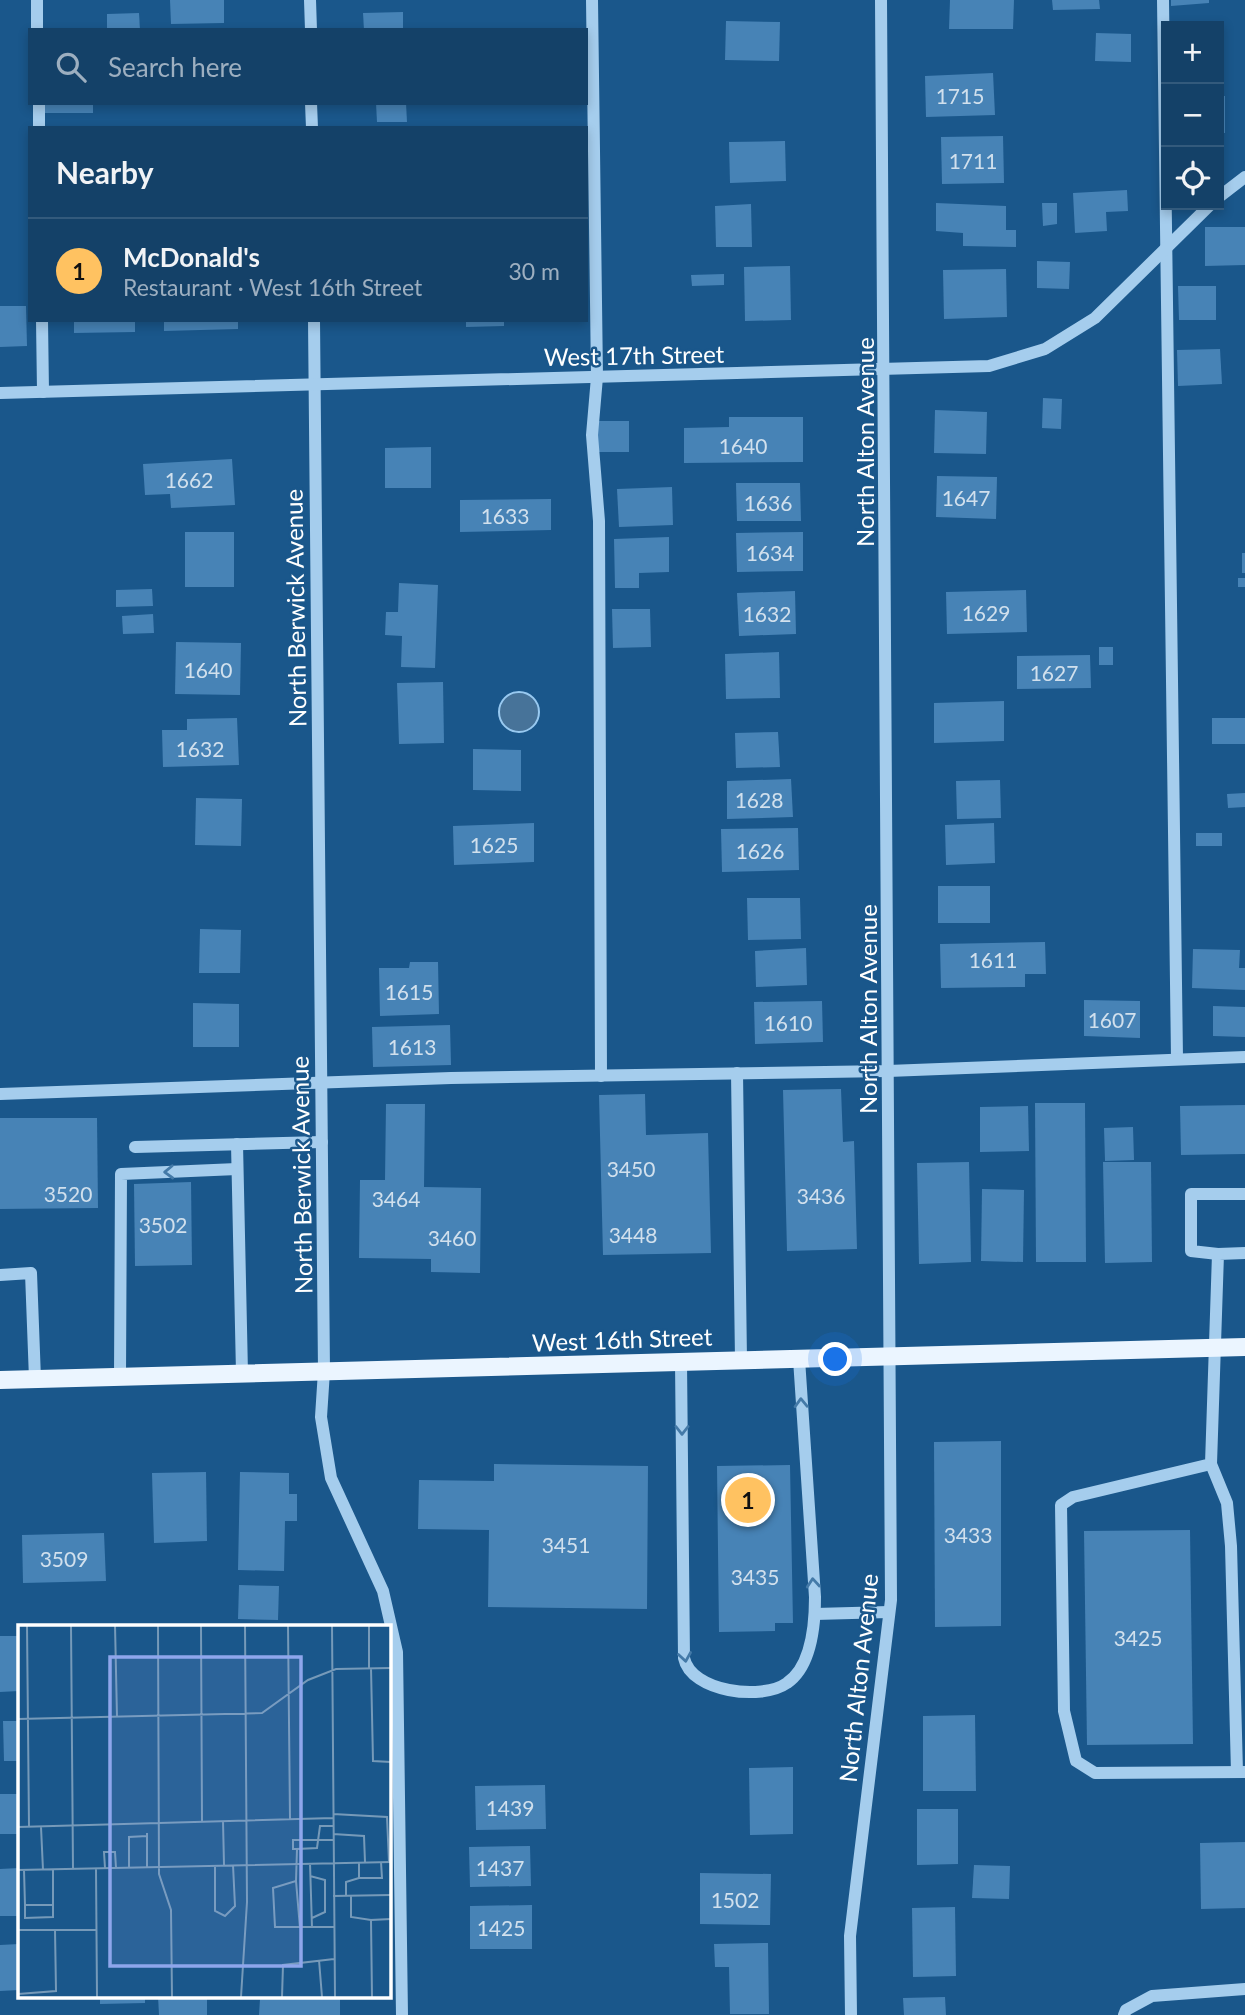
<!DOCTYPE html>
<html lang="en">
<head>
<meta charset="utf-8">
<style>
	:root { --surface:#144168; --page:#214c71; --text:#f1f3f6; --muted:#9dafc0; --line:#335a7c; --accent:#ffc261 }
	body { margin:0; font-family:Lato,sans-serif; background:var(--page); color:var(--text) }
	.controls { position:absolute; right:21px; top:21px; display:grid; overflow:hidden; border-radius:0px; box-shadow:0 4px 10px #0003 }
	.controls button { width:63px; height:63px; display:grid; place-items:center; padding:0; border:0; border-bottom:2px solid var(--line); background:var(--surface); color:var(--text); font:35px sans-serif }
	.you { position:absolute; left:836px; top:1360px; width:24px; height:24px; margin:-18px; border:5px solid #fff; border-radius:50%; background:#1a73e8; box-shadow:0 0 0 10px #1a73e833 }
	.badge { display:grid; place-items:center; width:46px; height:46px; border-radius:50%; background:var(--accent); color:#111; font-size:23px; font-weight:700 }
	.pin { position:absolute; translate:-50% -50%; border:4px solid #fff; box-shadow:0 2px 7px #0006 }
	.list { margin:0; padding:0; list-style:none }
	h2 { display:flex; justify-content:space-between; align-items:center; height:91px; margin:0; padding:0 28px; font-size:30px }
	h2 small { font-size:23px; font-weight:400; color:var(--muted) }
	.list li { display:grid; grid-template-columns:46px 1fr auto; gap:21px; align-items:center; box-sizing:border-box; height:105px; padding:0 28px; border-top:2px solid var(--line) }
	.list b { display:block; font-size:26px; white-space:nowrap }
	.list p { margin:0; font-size:23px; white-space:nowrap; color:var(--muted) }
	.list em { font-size:23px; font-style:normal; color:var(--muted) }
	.icon { flex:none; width:38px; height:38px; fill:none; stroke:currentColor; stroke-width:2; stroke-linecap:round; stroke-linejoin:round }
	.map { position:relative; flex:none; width:1245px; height:2015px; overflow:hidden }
	.search { position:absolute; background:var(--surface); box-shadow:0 4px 10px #0003; left:28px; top:28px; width:560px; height:77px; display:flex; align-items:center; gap:18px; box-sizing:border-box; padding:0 24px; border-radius:0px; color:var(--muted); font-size:26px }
	.panel { position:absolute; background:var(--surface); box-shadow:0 4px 10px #0003; left:28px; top:126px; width:560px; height:196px; border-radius:0px }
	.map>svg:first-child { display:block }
	.water { fill:#477399; stroke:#98c9f0; stroke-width:2 }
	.building { fill:#4783b6 }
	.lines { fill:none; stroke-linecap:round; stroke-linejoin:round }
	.minor { stroke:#a5cded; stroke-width:12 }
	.major { stroke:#ebf5ff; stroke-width:18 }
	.oneway { stroke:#447aa8 }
	.labels { text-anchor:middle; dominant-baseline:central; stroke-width:5; stroke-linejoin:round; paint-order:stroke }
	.number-label { font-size:21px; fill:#d1e0ed }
	.street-label { font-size:24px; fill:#fff; stroke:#1a578b }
	.inset-road { fill:none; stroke:#769ab9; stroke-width:2 }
	.view { fill:#8ea6ec; fill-opacity:0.15; stroke:#8ea6ec; stroke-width:3.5 }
	.inset-edge { fill:none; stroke:#fff; stroke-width:3.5 }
</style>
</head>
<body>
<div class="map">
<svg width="1245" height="2015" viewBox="0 0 1245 2015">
	<rect width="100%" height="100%" fill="#1a578b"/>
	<!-- water -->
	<circle class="water" cx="519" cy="712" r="20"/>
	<!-- building -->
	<g class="building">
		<polygon points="170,0 224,0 224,23 171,24"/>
		<polygon points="950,0 1014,0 1013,29 949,29"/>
		<polygon points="1052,0 1099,0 1100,9 1053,10"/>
		<polygon points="1171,0 1209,0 1209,3 1171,6"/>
		<polygon points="403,12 403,30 364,30 363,13"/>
		<polygon points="139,13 140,30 107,30 107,14"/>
		<polygon points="726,21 780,22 779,61 725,60"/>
		<polygon points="1096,33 1131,34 1131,62 1095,61"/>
		<polygon points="993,73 995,115 926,117 925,76"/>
		<rect x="1219" y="96" width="6" height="37"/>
		<polygon points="44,103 93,103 93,113 43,113"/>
		<polygon points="376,103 406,103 407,122 377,122"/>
		<polygon points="1003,136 1004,183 942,184 941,137"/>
		<polygon points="785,141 786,181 730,183 729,142"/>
		<polygon points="1127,190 1128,211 1106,212 1107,231 1075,233 1073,193"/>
		<polygon points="936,203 1006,206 1006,230 1016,230 1016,247 963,246 963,233 936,231"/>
		<polygon points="1042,203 1057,203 1057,224 1043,226"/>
		<polygon points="751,204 752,247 716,247 715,206"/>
		<polygon points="1205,227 1245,227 1245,265 1205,266"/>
		<polygon points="1037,261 1070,262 1069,289 1037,288"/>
		<polygon points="790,266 791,320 745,321 744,267"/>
		<polygon points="1006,269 1007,317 944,319 943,270"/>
		<polygon points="724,274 724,285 692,286 691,275"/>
		<polygon points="1178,286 1216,286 1216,320 1179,320"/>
		<polygon points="0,306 26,306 27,346 0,347"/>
		<polygon points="74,320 135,320 135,332 74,333"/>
		<polygon points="164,320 238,320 238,329 164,331"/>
		<polygon points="466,320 504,320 504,326 466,327"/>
		<polygon points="1220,349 1222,384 1178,386 1177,350"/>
		<polygon points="1043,398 1062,399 1061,429 1042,428"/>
		<polygon points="935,410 987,412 986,454 934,453"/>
		<polygon points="729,417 803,417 803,462 684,463 684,428 729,427"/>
		<rect x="597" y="421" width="32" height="31"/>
		<polygon points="431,447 431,488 385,488 385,448"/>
		<polygon points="232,459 235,505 171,508 170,494 145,495 143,464"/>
		<polygon points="937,476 997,477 996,519 936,517"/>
		<polygon points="736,483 800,483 801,521 737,521"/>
		<polygon points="672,487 673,525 619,527 617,489"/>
		<polygon points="551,499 551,530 460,532 460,500"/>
		<rect x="185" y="532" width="49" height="55"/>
		<polygon points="803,532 803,571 737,572 736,533"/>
		<polygon points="669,537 669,572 639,573 639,588 615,588 614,539"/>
		<rect x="1242" y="553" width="3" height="20"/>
		<rect x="1238" y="578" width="7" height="9"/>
		<polygon points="399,583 438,585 435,668 401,667 402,636 385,635 386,612 398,612"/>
		<polygon points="152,589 153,606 116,607 116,590"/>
		<polygon points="1026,590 1027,632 947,634 946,592"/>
		<polygon points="795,591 796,634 739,636 737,593"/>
		<polygon points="612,609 650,609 651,647 613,648"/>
		<polygon points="153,614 154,633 123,634 122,616"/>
		<polygon points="176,642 241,643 240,695 175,694"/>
		<rect x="1099" y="647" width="14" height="18"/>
		<polygon points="779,652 780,698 726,699 725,654"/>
		<polygon points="1090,655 1091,688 1017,689 1017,656"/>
		<polygon points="443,682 444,743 399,744 397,683"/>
		<polygon points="1004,701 1004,741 934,743 934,703"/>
		<polygon points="237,718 239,765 163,767 162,730 187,730 187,719"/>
		<rect x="1212" y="718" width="33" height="26"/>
		<polygon points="778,732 780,767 736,768 735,733"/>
		<polygon points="473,749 521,750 521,791 473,790"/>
		<polygon points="791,779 793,817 727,819 727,781"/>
		<polygon points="1000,780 1001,818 957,819 956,781"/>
		<polygon points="1245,793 1245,807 1228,808 1227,794"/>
		<polygon points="196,798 242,799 241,846 195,845"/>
		<polygon points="534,823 534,862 454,865 453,826"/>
		<polygon points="994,823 995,863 946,865 945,825"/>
		<polygon points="798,828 799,870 722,872 721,829"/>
		<rect x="1196" y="833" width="26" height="13"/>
		<rect x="938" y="886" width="52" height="37"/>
		<polygon points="747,898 800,898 801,939 748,940"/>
		<polygon points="200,929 241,930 240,973 199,973"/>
		<polygon points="1045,942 1046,974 1025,974 1025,987 941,988 940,944"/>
		<polygon points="806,948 807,985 756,987 755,951"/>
		<polygon points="1193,949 1240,950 1239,968 1245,968 1245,990 1192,988"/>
		<polygon points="410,962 438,962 439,1014 380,1016 379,968 409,968"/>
		<polygon points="1084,1000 1140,1001 1140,1038 1084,1036"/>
		<polygon points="822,1001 823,1042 755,1044 754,1002"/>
		<polygon points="193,1003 239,1004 239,1047 193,1047"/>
		<polygon points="1213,1006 1245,1007 1245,1037 1213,1036"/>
		<polygon points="450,1025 451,1065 373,1067 372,1027"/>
		<polygon points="841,1089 843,1142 854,1141 857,1249 787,1251 783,1090"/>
		<polygon points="645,1094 646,1135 708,1133 711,1253 603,1255 599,1095"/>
		<polygon points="1035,1103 1085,1103 1086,1262 1036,1262"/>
		<polygon points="386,1104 425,1104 424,1187 481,1188 480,1273 431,1272 431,1259 359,1258 360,1180 385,1180"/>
		<polygon points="1245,1105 1245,1154 1181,1155 1180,1106"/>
		<polygon points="1028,1106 1029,1151 980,1152 980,1107"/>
		<polygon points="0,1118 97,1118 98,1208 0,1209"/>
		<polygon points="1133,1127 1134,1160 1105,1161 1104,1128"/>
		<polygon points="969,1162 971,1262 919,1264 917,1163"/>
		<polygon points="1103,1162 1151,1162 1152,1262 1105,1263"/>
		<polygon points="191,1182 192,1265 135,1266 134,1184"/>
		<polygon points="982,1189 1024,1190 1023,1262 981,1261"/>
		<polygon points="1001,1441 1001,1626 935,1627 934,1442"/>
		<polygon points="494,1464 648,1466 647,1609 488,1607 489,1530 418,1529 419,1480 494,1481"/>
		<polygon points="790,1465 793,1623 775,1623 775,1631 719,1632 717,1466"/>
		<polygon points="206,1472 207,1541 154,1543 152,1473"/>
		<polygon points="240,1472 289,1473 289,1494 297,1494 297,1521 285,1521 284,1571 238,1570"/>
		<polygon points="1190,1530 1193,1744 1087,1745 1084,1531"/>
		<polygon points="104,1533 106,1581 23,1583 22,1535"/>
		<polygon points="239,1585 279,1586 278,1620 238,1619"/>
		<polygon points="0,1636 19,1636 19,1691 0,1692"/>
		<polygon points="975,1715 976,1791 923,1791 923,1716"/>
		<polygon points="3,1721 19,1721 19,1761 4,1761"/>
		<polygon points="793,1767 793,1834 750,1835 749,1768"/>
		<polygon points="545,1785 546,1829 476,1830 475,1786"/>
		<rect x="0" y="1794" width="19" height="40"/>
		<polygon points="917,1809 958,1809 958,1864 917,1865"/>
		<polygon points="1245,1842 1245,1908 1201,1909 1200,1843"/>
		<polygon points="530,1846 531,1886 470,1887 469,1847"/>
		<polygon points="974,1865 1010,1866 1009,1899 972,1898"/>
		<polygon points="19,1868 19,1916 0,1916 0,1869"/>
		<polygon points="700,1873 771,1874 770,1925 700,1924"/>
		<polygon points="532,1905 532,1949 470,1949 470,1906"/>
		<polygon points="955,1907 956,1976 913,1977 912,1908"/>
		<polygon points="768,1943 769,2014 730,2014 729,1967 715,1967 714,1944"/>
		<polygon points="19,1944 19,1990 0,1991 0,1945"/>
		<polygon points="100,1996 145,1996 145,2003 100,2004"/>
		<polygon points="158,1996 207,1996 207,2015 159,2015"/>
		<polygon points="244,1996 340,1996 340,2015 259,2015 260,1999 244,1999"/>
		<polygon points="945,1997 946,2015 904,2015 903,1998"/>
	</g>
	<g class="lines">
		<!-- minor -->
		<g class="minor">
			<polyline points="37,0 37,30"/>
			<polyline points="310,0 311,30"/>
			<polyline points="592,0 597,377 592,435 599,521 601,1076"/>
			<polyline points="1163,0 1177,1058"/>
			<polyline points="39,103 39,128"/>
			<polyline points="311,103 312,128"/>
			<polyline points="1219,197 1245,177"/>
			<polyline points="42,320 43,392"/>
			<polyline points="314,320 324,1371 321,1417 331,1478 383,1591 397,1652 402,2015"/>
			<polyline points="0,393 989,366 1045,349 1095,318 1210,205"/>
			<polyline points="737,1073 741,1360"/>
			<polyline points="0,1094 451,1078 888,1071 1245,1057"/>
			<polyline points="237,1144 242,1373"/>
			<polyline points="135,1147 322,1142"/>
			<polyline points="1245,1253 1218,1254 1211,1464 1073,1497 1061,1505 1064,1711 1076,1761 1095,1773 1245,1772"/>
			<polyline points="1218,1254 1191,1251 1191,1194 1245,1194"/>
			<polyline points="0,1275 31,1273 35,1379"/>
			<path d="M681 1362 684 1658C691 1692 762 1701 787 1683 812 1666 815 1624 815 1597L799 1359"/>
			<polyline points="120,1377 121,1174 237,1169"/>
			<polyline points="1211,1464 1227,1503 1231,1546 1237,1772"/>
			<polyline points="815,1614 889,1612"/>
			<polyline points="851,2015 850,1936 891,1600 881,0"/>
			<polyline points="1124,2015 1126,2010 1152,1996 1245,1989"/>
		</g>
		<!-- major -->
		<polyline class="major" points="0,1380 1245,1347"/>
	</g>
	<!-- one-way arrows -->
	<defs><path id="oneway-chevron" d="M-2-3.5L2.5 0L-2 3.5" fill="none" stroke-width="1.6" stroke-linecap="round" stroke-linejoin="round" transform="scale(1.75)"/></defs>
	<g class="oneway">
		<use href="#oneway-chevron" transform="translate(169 1172) rotate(178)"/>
		<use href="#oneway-chevron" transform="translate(801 1403) rotate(-92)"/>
		<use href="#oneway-chevron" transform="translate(682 1430) rotate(90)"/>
		<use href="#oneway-chevron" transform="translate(813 1583) rotate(-95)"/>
		<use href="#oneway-chevron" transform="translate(685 1657) rotate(81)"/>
	</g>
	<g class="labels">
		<!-- number labels -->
		<g class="number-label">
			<text x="960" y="95">1715</text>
			<text x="973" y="160">1711</text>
			<text x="743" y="445">1640</text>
			<text x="189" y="479">1662</text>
			<text x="966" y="497">1647</text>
			<text x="768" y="502">1636</text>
			<text x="505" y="515">1633</text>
			<text x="770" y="552">1634</text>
			<text x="986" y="612">1629</text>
			<text x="767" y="613">1632</text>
			<text x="208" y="669">1640</text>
			<text x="1054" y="672">1627</text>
			<text x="200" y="748">1632</text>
			<text x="759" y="799">1628</text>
			<text x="494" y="844">1625</text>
			<text x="760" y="850">1626</text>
			<text x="993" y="959">1611</text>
			<text x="409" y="991">1615</text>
			<text x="1112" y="1019">1607</text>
			<text x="788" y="1022">1610</text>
			<text x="412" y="1046">1613</text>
			<text x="631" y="1168">3450</text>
			<text x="68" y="1193">3520</text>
			<text x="821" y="1195">3436</text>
			<text x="396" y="1198">3464</text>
			<text x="163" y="1224">3502</text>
			<text x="633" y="1234">3448</text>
			<text x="452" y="1237">3460</text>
			<text x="968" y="1534">3433</text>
			<text x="566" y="1544">3451</text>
			<text x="64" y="1558">3509</text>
			<text x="755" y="1576">3435</text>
			<text x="1138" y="1637">3425</text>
			<text x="510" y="1807">1439</text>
			<text x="500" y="1867">1437</text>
			<text x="735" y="1899">1502</text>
			<text x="501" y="1927">1425</text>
		</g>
		<!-- street labels -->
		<g class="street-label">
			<text transform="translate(634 355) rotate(-1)">West 17th Street</text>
			<text transform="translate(864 442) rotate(-90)">North Alton Avenue</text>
			<text transform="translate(295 608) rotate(-91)">North Berwick Avenue</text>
			<text transform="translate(867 1009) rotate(-90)">North Alton Avenue</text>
			<text transform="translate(301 1175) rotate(-91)">North Berwick Avenue</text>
			<text transform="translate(622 1339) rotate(-2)">West 16th Street</text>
			<text transform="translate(858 1678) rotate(-84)">North Alton Avenue</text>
		</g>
	</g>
	<!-- overview -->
	<g transform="translate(18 1625)">
		<rect width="373" height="373" fill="#1a578b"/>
		<path class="inset-road" d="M9 0 11 202M53 0 55 244M97 0 99 92M140 0 141 249 153 285 154 372M183 0 184 197M270 0 272 194M314 0 317 372M351 0V43M353 43 355 136 373 137M0 94 244 88 290 55 318 44 373 43M315 189 369 192 371 237M205 196 206 240M315 201H302L299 223 279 224 278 256 255 263 257 302H316M0 202 315 193M23 202 25 245M129 208V242M315 209 346 211 347 237M279 224H275V215H315M341 237V253H364L363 237M292 238 294 303M197 241V286L207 291 217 281 215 240M87 243 86 227H97L98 243M111 243V212L129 211M78 244 79 372M0 245 373 237M6 245 7 280H35V245M292 251 307 255V287L294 293M278 256 282 303M315 271 373 270M328 271V257L341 253M333 271V292L353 295M7 280V293L35 292V280M0 305H79M301 335 304 372M0 369 38 366 37 305M223 372 229 277 227 0M264 372 265 340 316 334M354 372 353 295 373 294"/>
		<path class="view" d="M92 32H283V341H92Z"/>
		<rect width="373" height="373" class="inset-edge"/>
	</g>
</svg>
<div class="controls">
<button>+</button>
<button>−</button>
<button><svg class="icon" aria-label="locate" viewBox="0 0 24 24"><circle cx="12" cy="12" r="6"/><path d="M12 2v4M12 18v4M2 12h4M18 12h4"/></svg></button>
</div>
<div class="you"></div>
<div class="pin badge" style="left:748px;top:1500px">1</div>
<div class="search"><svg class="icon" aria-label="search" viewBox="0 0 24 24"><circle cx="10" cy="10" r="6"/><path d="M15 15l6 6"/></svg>Search here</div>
<section class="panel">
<h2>Nearby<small></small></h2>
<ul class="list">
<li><span class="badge">1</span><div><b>McDonald's</b><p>Restaurant · West 16th Street</p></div><em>30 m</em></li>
</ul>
</section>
</div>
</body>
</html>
